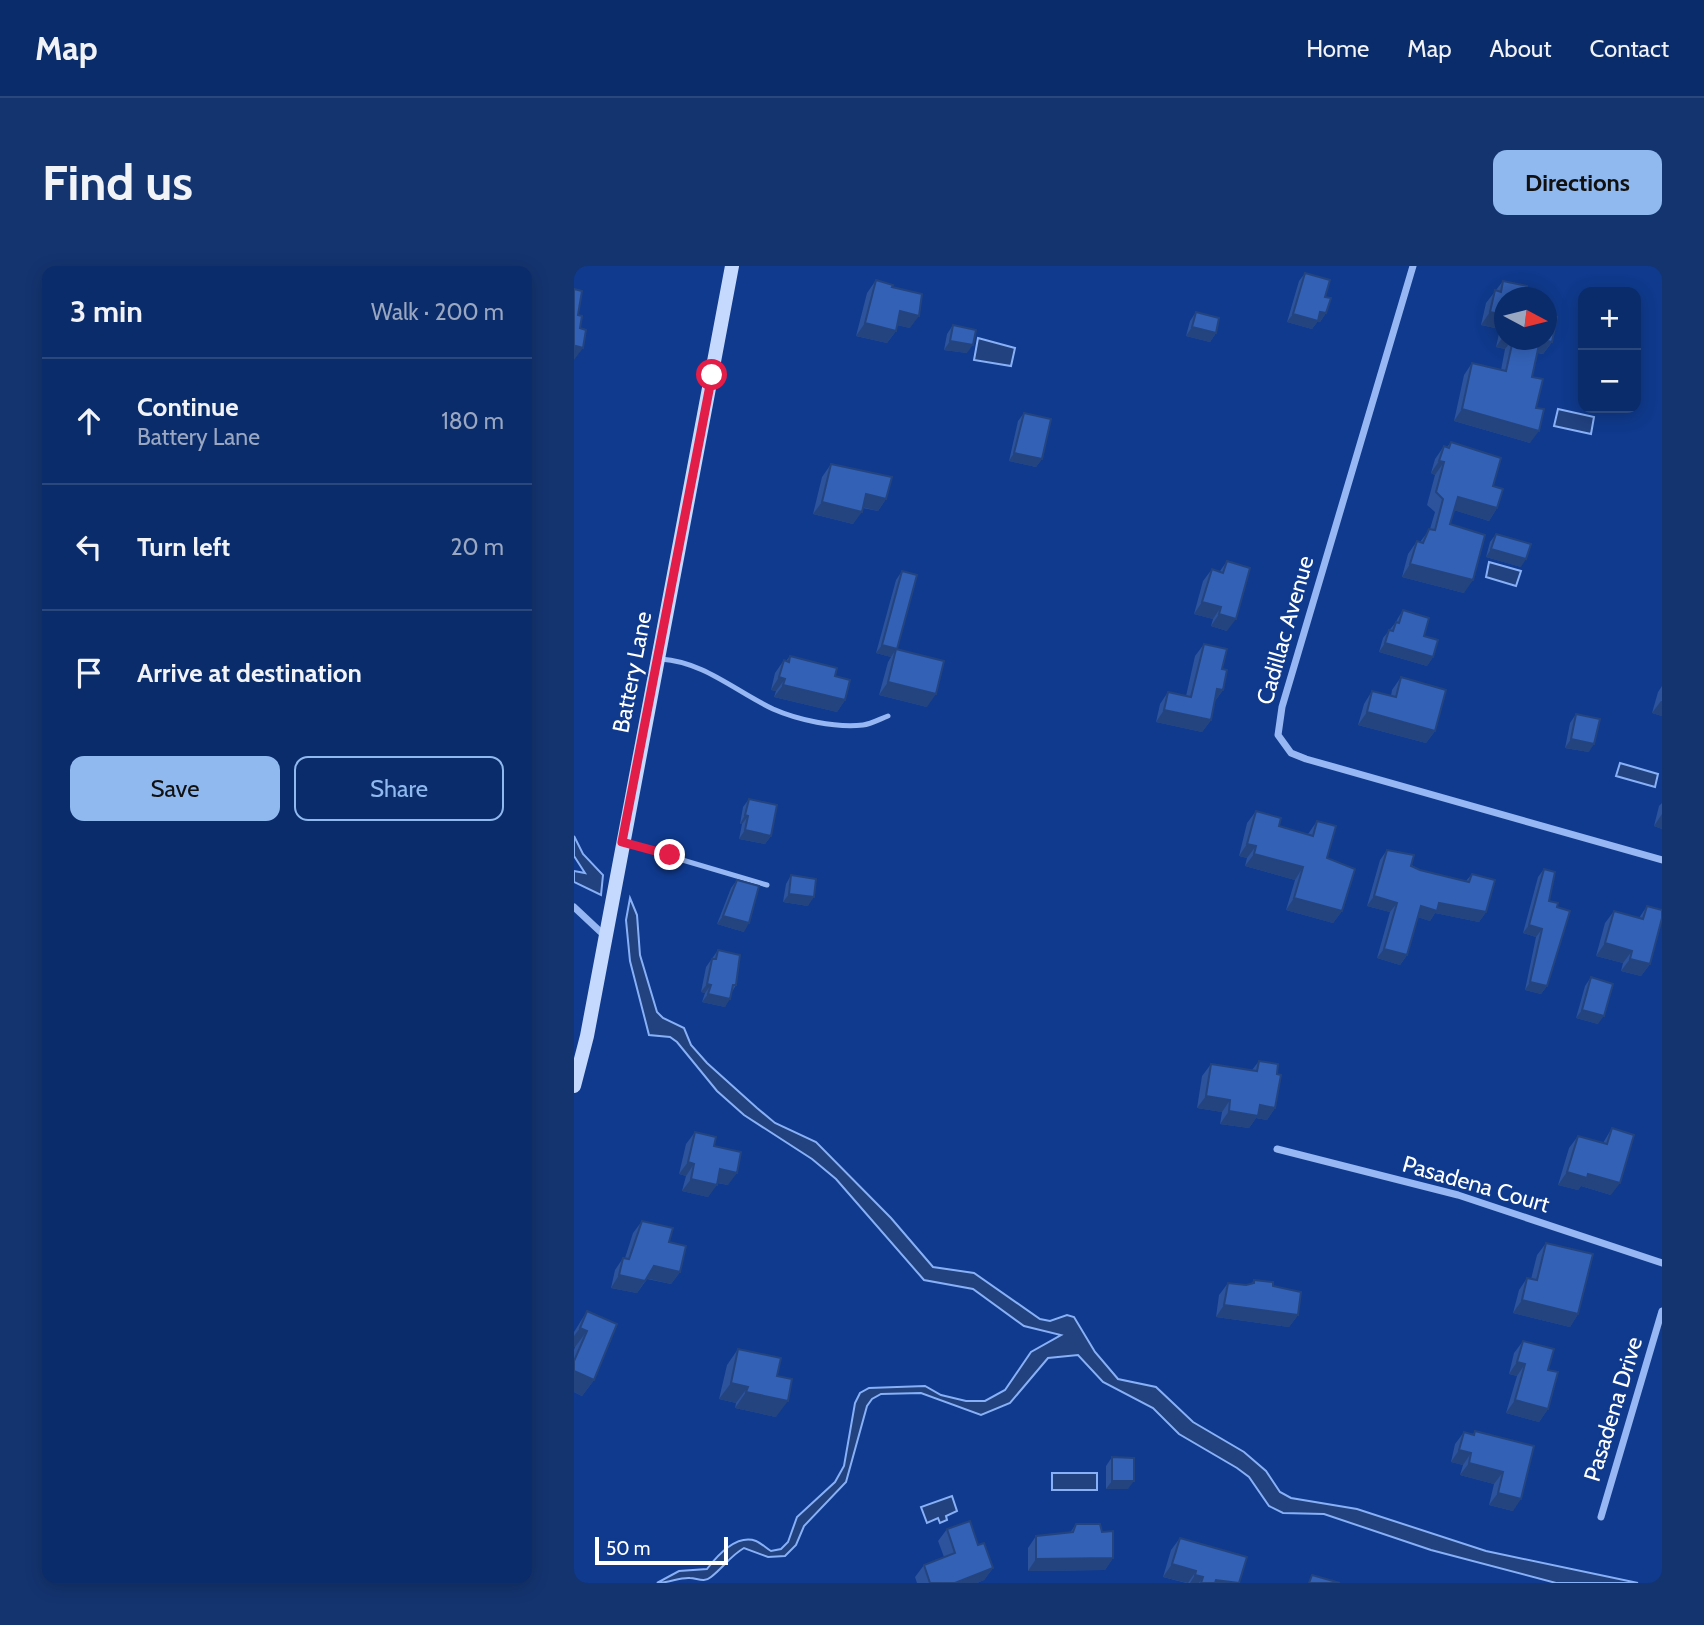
<!DOCTYPE html>
<html lang="en">
<head>
<meta charset="utf-8">
<style>
	:root { --surface:#0b2c6a; --page:#143470; --text:#f1f3f6; --muted:#9aa7c1; --line:#2b487e; --accent:#90b9f0 }
	body { margin:0; font-family:Cabin,sans-serif; background:var(--page); color:var(--text) }
	.controls { position:absolute; right:21px; top:21px; display:grid; overflow:hidden; border-radius:14px; box-shadow:0 4px 18px #0003 }
	.controls button { width:63px; height:63px; display:grid; place-items:center; padding:0; border:0; border-bottom:2px solid var(--line); background:var(--surface); color:var(--text); font:35px sans-serif }
	.compass { position:absolute; left:920px; top:21px; width:63px; height:63px; border-radius:50%; background:var(--surface); box-shadow:0 4px 18px #0003; rotate:97deg }
	.scale { position:absolute; left:21px; bottom:18px; width:133px; box-sizing:border-box; padding-left:7px; border:4px solid #fff; border-top:0; font-size:19px; line-height:24px; white-space:nowrap; color:#fff; -webkit-text-stroke:5px #0f3a8d; paint-order:stroke }
	.stop { position:absolute; width:21px; height:21px; margin:-16px; border:5px solid #e11d48; border-radius:50%; background:#fff }
	.stop.end { background:#e11d48; border-color:#fff; box-shadow:0 2px 7px #0008 }
	.list { margin:0; padding:0; list-style:none }
	h2 { display:flex; justify-content:space-between; align-items:center; height:91px; margin:0; padding:0 28px; font-size:30px }
	h2 small { font-size:23px; font-weight:400; color:var(--muted) }
	.list li { display:grid; grid-template-columns:46px 1fr auto; gap:21px; align-items:center; box-sizing:border-box; height:126px; padding:0 28px; border-top:2px solid var(--line) }
	.list b { display:block; font-size:26px; white-space:nowrap }
	.list p { margin:0; font-size:23px; white-space:nowrap; color:var(--muted) }
	.list em { font-size:23px; font-style:normal; color:var(--muted) }
	.actions { display:flex; gap:14px; padding:21px 28px }
	.actions a { flex:1; padding:16px 0; border:2px solid var(--accent); border-radius:14px; text-align:center; font-size:24px; color:var(--accent) }
	.actions .main { background:var(--accent); color:#111 }
	.icon { flex:none; width:38px; height:38px; fill:none; stroke:currentColor; stroke-width:2; stroke-linecap:round; stroke-linejoin:round }
	.map { position:relative; flex:none; width:1088px; height:1317px; overflow:hidden; border-radius:14px }
	header { display:flex; align-items:center; gap:42px; box-sizing:border-box; height:98px; padding:0 35px; background:var(--surface); border-bottom:2px solid var(--line) }
	header strong { font-size:33px }
	nav { display:flex; gap:38px; margin-inline-start:auto; font-size:24px }
	.intro { display:flex; align-items:center; justify-content:space-between; box-sizing:border-box; height:168px; padding:0 42px }
	h1 { margin:0; font-size:49px }
	.button { padding:18px 32px; border-radius:14px; background:var(--accent); color:#111; font-size:24px; font-weight:700 }
	main { display:flex; gap:42px; padding:0 42px }
	aside { flex:1; background:var(--surface); border-radius:14px; box-shadow:0 4px 18px #0003 }
	.map>svg:first-child { display:block }
	.water { fill:#21417f; stroke:#87b0f7; stroke-width:2 }
	.lines { fill:none; stroke-linecap:round; stroke-linejoin:round }
	.service { stroke:#96b7f3; stroke-width:5 }
	.minor { stroke:#96b7f3; stroke-width:7 }
	.secondary { stroke:#c5d8fd; stroke-width:14 }
	.wall { fill:#2c539c }
	.shaded-wall { fill:#24447f }
	.building { fill:#3361b5; stroke:#24447f; stroke-width:2 }
	.route { stroke:#e11d48; stroke-width:9 }
	.labels { text-anchor:middle; dominant-baseline:central; stroke-width:5; stroke-linejoin:round; paint-order:stroke }
	.street-label { font-size:23px; fill:#fff; stroke:#0f3a8d }
</style>
</head>
<body>
<header>
<strong>Map</strong>
<nav><a>Home</a><a>Map</a><a>About</a><a>Contact</a></nav>
</header>
<div class="intro"><h1>Find us</h1><a class="button">Directions</a></div>
<main>
<aside>
<h2>3 min<small>Walk · 200 m</small></h2>
<ul class="list">
<li><svg class="icon" aria-label="ahead" viewBox="0 0 24 24"><path d="M12 20V5M6 11l6-6 6 6"/></svg><div><b>Continue</b><p>Battery Lane</p></div><em>180 m</em></li>
<li><svg class="icon" aria-label="left" viewBox="0 0 24 24"><path d="M17 20v-9H6M10 6l-5 5 5 5"/></svg><div><b>Turn left</b></div><em>20 m</em></li>
<li><svg class="icon" aria-label="arrive" viewBox="0 0 24 24"><path d="M6 21V4h12l-3 4 3 4H6"/></svg><div><b>Arrive at destination</b></div></li>
</ul>
<div class="actions"><a class="main">Save</a><a>Share</a></div>
</aside>
<div class="map">
<svg width="1088" height="1317" viewBox="0 0 1088 1317">
	<rect width="100%" height="100%" fill="#0f3a8d"/>
	<!-- water -->
	<g class="water">
		<polygon points="404,72 441,82 437,100 400,94"/>
		<polygon points="984,143 1020,151 1017,168 980,160"/>
		<polygon points="915,296 947,305 942,320 912,311"/>
		<polygon points="1046,497 1084,508 1081,521 1042,510"/>
		<polygon points="0,570 9,588 29,609 27,629 0,616 0,605 11,607 0,590"/>
		<path d="M56 632 63 649 66 689 83 746 89 752 110 762 117 779 133 797 183 842 201 857 242 876 317 952 359 1001 400 1007 466 1053 476 1055 493 1049 500 1051 521 1086 544 1113 582 1121 619 1156 670 1186 692 1205 706 1226 717 1232 783 1243 912 1285 1064 1317H982L857 1284 750 1248 709 1247 695 1240 675 1211 663 1202 605 1168 579 1142 529 1116 504 1089 474 1092 436 1137 407 1149 347 1127 307 1128 298 1133 293 1140 272 1216 230 1260 222 1279 211 1290 194 1291 170 1282C156 1290 149 1302 137 1311 130 1317 123 1312 116 1312 106 1311 95 1317 83 1317L105 1305 133 1303C143 1290 163 1268 182 1275 187 1277 192 1282 197 1285L207 1283 214 1276 223 1251 261 1216 270 1200 281 1137 286 1127 295 1122 351 1120 367 1129 392 1135H411L431 1124 457 1086 487 1069 450 1060 399 1023 350 1014 262 913 238 893 170 849 143 825 103 776 96 771 75 769 56 695 52 654Z"/>
		<rect x="478" y="1207" width="45" height="17"/>
		<polygon points="378,1230 383,1245 372,1250 373,1254 366,1257 364,1252 353,1257 347,1241"/>
	</g>
	<g class="lines">
		<!-- service -->
		<g class="service">
			<path d="M87 393C130 396 161 425 199 443 224 454 261 462 289 459 297 458 306 453 314 450"/>
			<polyline points="51,577 193,619"/>
		</g>
		<!-- minor -->
		<g class="minor">
			<polyline points="839,0 708,441 704,469 717,487 732,493 1088,594"/>
			<polyline points="0,641 32,671"/>
			<polyline points="703,883 884,929 1088,997"/>
			<polyline points="1027,1251 1088,1045"/>
		</g>
		<!-- secondary -->
		<polyline class="secondary" points="0,820 13,770 158,0"/>
	</g>
	<!-- wall -->
	<g class="wall">
		<polygon points="731,7 751,31 752,47 746,56 744,55 738,63 713,56 725,15"/>
		<polygon points="302,14 318,21 336,62 323,59 322,65 313,77 282,70 293,27"/>
		<polygon points="929,15 930,32 930,74 972,74 978,76 969,88 963,87 958,111 962,142 956,177 880,155 890,109 898,97 927,104 931,83 922,81 926,63 907,59 912,37"/>
		<polygon points="622,46 642,67 636,76 612,70 616,55"/>
		<polygon points="379,59 393,87 370,84 373,68"/>
		<polygon points="450,147 468,193 462,201 435,195 444,155"/>
		<polygon points="877,176 919,220 923,242 915,255 880,244 876,258 890,327 828,311 834,288 843,275 846,276 856,263 861,246 853,239 861,209 857,207 861,193 870,180 873,181"/>
		<polygon points="257,198 312,233 304,245 289,242 279,258 239,248 248,211"/>
		<polygon points="922,268 947,301 912,291 916,276"/>
		<polygon points="653,295 653,365 637,360 639,353 620,348 629,315 638,303 646,305"/>
		<polygon points="328,305 323,383 353,441 305,429 314,396 317,391 302,387 322,314"/>
		<polygon points="829,344 850,370 859,391 853,400 805,386 809,372 822,356 824,352"/>
		<polygon points="630,378 648,403 649,424 641,435 637,454 628,466 582,456 586,438 594,426 612,430 621,390"/>
		<polygon points="216,390 261,410 271,434 263,446 200,431 202,425 197,424 201,407 210,394 212,395"/>
		<polygon points="827,411 861,465 852,477 784,459 790,438 798,425 817,430 818,424"/>
		<polygon points="1088,420 1088,450 1078,447 1084,426"/>
		<polygon points="1002,448 1015,486 991,482 996,457"/>
		<polygon points="175,533 197,570 191,578 165,573 168,558 166,558 169,541"/>
		<polygon points="1088,537 1088,563 1080,560 1085,540"/>
		<polygon points="682,545 705,560 734,568 743,555 768,645 759,657 712,644 721,614 671,600 673,592 665,590 673,557"/>
		<polygon points="813,584 846,604 892,615 898,608 912,646 905,656 861,647 856,655 844,651 833,689 826,699 803,692 816,646 793,640 806,594"/>
		<polygon points="970,603 975,635 983,641 973,720 967,728 951,724 962,671 949,667 964,611"/>
		<polygon points="217,609 234,640 209,636 212,618"/>
		<polygon points="163,614 170,666 143,658 157,622"/>
		<polygon points="1073,640 1076,698 1067,710 1047,705 1049,697 1022,690 1031,657 1040,645 1065,652"/>
		<polygon points="144,684 162,719 158,726 151,741 128,736 131,727 127,726 132,701"/>
		<polygon points="1017,711 1024,758 1002,752 1011,720"/>
		<polygon points="685,795 703,808 701,842 693,854 682,852 675,862 646,858 648,846 623,842 628,810 637,798 678,804"/>
		<polygon points="1038,862 1037,929 1007,920 1004,924 984,919 995,882 1004,870 1029,877"/>
		<polygon points="121,866 140,880 154,919 143,917 134,931 108,925 112,910 105,908 112,878"/>
		<polygon points="68,955 95,976 106,1006 97,1018 73,1013 63,1027 37,1022 41,1004 49,992 51,992 59,967"/>
		<polygon points="972,977 1004,1048 996,1061 939,1047 945,1024 953,1012 957,1013 963,989"/>
		<polygon points="680,1014 699,1020 724,1049 715,1061 642,1051 645,1029 654,1017 672,1019 677,1018"/>
		<polygon points="13,1045 20,1114 8,1130 0,1126 0,1084 1,1081 0,1081 0,1066"/>
		<polygon points="949,1075 974,1104 974,1143 965,1156 932,1147 943,1110 935,1108 940,1087"/>
		<polygon points="164,1083 202,1151 161,1142 162,1137 145,1133 153,1099"/>
		<polygon points="901,1165 960,1180 939,1245 915,1239 920,1218 886,1209 889,1199 877,1196 881,1178 890,1166 899,1168"/>
		<polygon points="538,1191 554,1223 532,1223 532,1200"/>
		<polygon points="502,1258 528,1266 539,1292 531,1304 454,1305 454,1282 462,1270 496,1267"/>
		<polygon points="373,1263 404,1279 419,1302 410,1314 403,1317 343,1317 341,1311 350,1299 370,1291 364,1275"/>
		<polygon points="606,1272 665,1317 612,1317 589,1311 597,1284"/>
	</g>
	<!-- shaded-wall -->
	<g class="shaded-wall">
		<polygon points="326,45 345,50 336,62 318,58"/>
		<polygon points="746,46 752,47 746,56 740,54"/>
		<polygon points="916,46 930,49 930,56 926,63 907,59"/>
		<polygon points="719,48 744,55 738,63 713,56"/>
		<polygon points="291,57 322,65 313,77 282,70"/>
		<polygon points="618,61 642,67 636,76 612,70"/>
		<polygon points="930,69 930,74 938,74 931,83 922,81"/>
		<polygon points="966,74 978,76 969,88 957,85"/>
		<polygon points="376,75 399,79 393,87 370,84"/>
		<polygon points="2,80 9,82 0,94 0,84"/>
		<polygon points="888,143 965,165 956,177 880,155"/>
		<polygon points="440,187 468,193 462,201 435,195"/>
		<polygon points="865,195 870,196 861,209 857,207"/>
		<polygon points="292,228 312,233 304,245 284,240"/>
		<polygon points="884,231 923,242 915,255 876,243"/>
		<polygon points="248,236 288,246 279,258 239,248"/>
		<polygon points="917,283 952,293 947,301 912,291"/>
		<polygon points="836,298 899,314 890,327 828,311"/>
		<polygon points="628,336 647,341 639,353 620,348"/>
		<polygon points="645,348 662,353 653,365 637,360"/>
		<polygon points="811,377 859,391 853,400 805,386"/>
		<polygon points="308,379 322,383 317,391 302,387"/>
		<polygon points="205,411 211,413 202,425 197,424"/>
		<polygon points="314,416 362,428 353,441 305,429"/>
		<polygon points="209,419 271,434 263,446 200,431"/>
		<polygon points="643,423 649,424 640,436"/>
		<polygon points="1087,435 1088,435 1088,450 1078,447"/>
		<polygon points="590,444 637,454 628,466 582,456"/>
		<polygon points="793,446 861,465 852,477 784,459"/>
		<polygon points="997,473 1020,478 1015,486 991,482"/>
		<polygon points="1088,548 1088,563 1080,560"/>
		<polygon points="171,549 174,550 168,558 166,558"/>
		<polygon points="171,564 197,570 191,578 165,573"/>
		<polygon points="673,578 682,580 673,592 665,590"/>
		<polygon points="680,588 729,601 721,614 671,600"/>
		<polygon points="215,628 240,631 234,640 209,636"/>
		<polygon points="800,630 823,637 816,646 793,640"/>
		<polygon points="720,632 768,645 759,657 712,644"/>
		<polygon points="865,637 912,646 905,656 861,647 856,655 840,650 847,640"/>
		<polygon points="149,650 175,657 170,666 143,658"/>
		<polygon points="955,659 968,663 962,671 949,667"/>
		<polygon points="1031,677 1058,685 1049,697 1022,690"/>
		<polygon points="810,683 833,689 826,699 803,692"/>
		<polygon points="1056,693 1076,698 1067,710 1047,705"/>
		<polygon points="956,716 973,720 967,728 951,724"/>
		<polygon points="133,718 137,719 131,727 127,726"/>
		<polygon points="134,728 156,733 151,741 128,736"/>
		<polygon points="1008,744 1030,750 1024,758 1002,752"/>
		<polygon points="632,830 656,834 648,846 623,842"/>
		<polygon points="686,839 701,842 693,854 682,852 675,862 646,858 655,845"/>
		<polygon points="114,896 120,898 112,910 105,908"/>
		<polygon points="146,903 163,907 154,919 138,916"/>
		<polygon points="993,906 1014,908 1046,917 1037,929 1007,920 1004,924 984,919"/>
		<polygon points="117,913 143,919 134,931 108,925"/>
		<polygon points="80,1000 106,1006 97,1018 71,1012"/>
		<polygon points="45,1009 71,1015 63,1027 37,1022"/>
		<polygon points="948,1034 1004,1048 996,1061 939,1047"/>
		<polygon points="650,1039 724,1049 715,1061 642,1051"/>
		<polygon points="6,1062 13,1065 1,1081 0,1081 0,1070"/>
		<polygon points="943,1096 951,1098 943,1110 935,1108"/>
		<polygon points="0,1105 20,1114 8,1130 0,1126"/>
		<polygon points="157,1117 174,1121 162,1137 145,1133"/>
		<polygon points="172,1126 214,1135 202,1151 161,1142"/>
		<polygon points="941,1134 974,1143 965,1156 932,1147"/>
		<polygon points="885,1184 897,1187 889,1199 877,1196"/>
		<polygon points="895,1197 929,1206 920,1218 886,1209"/>
		<polygon points="538,1215 560,1215 554,1223 532,1223"/>
		<polygon points="924,1227 947,1233 939,1245 915,1239"/>
		<polygon points="539,1292 531,1304 454,1305 462,1293"/>
		<polygon points="598,1298 622,1305 614,1317 589,1311"/>
		<polygon points="419,1302 410,1314 403,1317 381,1317"/>
		<polygon points="621,1309 629,1311 625,1317 616,1317"/>
		<polygon points="642,1314 662,1317 640,1317"/>
	</g>
	<!-- building -->
	<g class="building">
		<polygon points="731,7 756,14 751,31 757,32 752,47 746,46 744,55 719,48"/>
		<polygon points="302,14 319,19 318,21 348,28 345,50 326,45 322,65 291,57"/>
		<polygon points="929,15 953,20 951,30 956,32 930,32 930,49 916,46 921,24 927,26"/>
		<polygon points="0,23 8,25 4,49 8,50 6,62 12,64 9,82 2,80 0,88"/>
		<polygon points="622,46 645,52 642,67 618,61"/>
		<polygon points="972,48 983,51 978,76 968,74 972,74"/>
		<polygon points="379,59 402,64 399,79 376,75"/>
		<polygon points="939,74 966,74 958,111 969,113 962,142 970,143 965,165 888,143 898,97 932,105"/>
		<polygon points="450,147 477,153 468,193 440,187"/>
		<polygon points="877,176 927,192 919,220 929,223 923,242 884,231 876,258 911,269 899,314 836,298 843,275 849,277 855,263 861,264 869,233 862,226 870,196 865,195 870,180 875,182"/>
		<polygon points="257,198 318,211 312,233 292,228 288,246 248,236"/>
		<polygon points="922,268 957,278 952,293 917,283"/>
		<polygon points="653,295 676,302 662,353 645,348 647,341 628,336 638,303 649,307"/>
		<polygon points="328,305 343,309 323,383 308,379"/>
		<polygon points="829,344 855,352 850,370 864,374 859,391 811,377 815,364 819,365 822,356 825,357"/>
		<polygon points="630,378 653,383 648,403 653,404 649,424 643,423 637,454 590,444 594,426 617,431"/>
		<polygon points="322,383 370,395 362,428 314,416"/>
		<polygon points="216,390 263,402 261,410 276,414 271,434 209,419 211,413 205,411 210,394 215,396"/>
		<polygon points="827,411 872,424 861,465 793,446 798,425 822,431"/>
		<polygon points="1002,448 1026,453 1020,478 997,473"/>
		<polygon points="175,533 203,539 197,570 171,564 174,550 171,549"/>
		<polygon points="682,545 707,552 705,560 739,570 743,555 762,560 753,592 781,603 768,645 720,632 729,601 680,588 682,580 673,578"/>
		<polygon points="813,584 840,589 837,600 846,604 895,616 898,608 921,614 912,646 865,637 863,645 847,640 833,689 810,683 823,637 800,630"/>
		<polygon points="970,603 981,606 975,635 984,637 983,641 996,645 973,720 956,716 968,663 955,659"/>
		<polygon points="217,609 242,613 240,631 215,628"/>
		<polygon points="163,614 185,620 175,657 149,650"/>
		<polygon points="1073,640 1088,644 1088,652 1076,698 1056,693 1058,685 1031,677 1040,645 1069,653"/>
		<polygon points="144,684 166,689 162,719 159,719 156,733 134,728 137,719 133,718 138,693 142,693"/>
		<polygon points="1017,711 1039,718 1030,750 1008,744"/>
		<polygon points="685,795 704,798 703,808 707,809 701,842 686,839 684,850 655,845 656,834 632,830 637,798 683,805"/>
		<polygon points="1038,862 1060,869 1046,917 1014,908 1013,912 993,906 1004,870 1033,878"/>
		<polygon points="121,866 142,871 140,880 167,886 163,907 146,903 143,919 117,913 120,898 114,896"/>
		<polygon points="68,955 99,962 95,976 112,980 106,1006 80,1000 71,1015 45,1009 49,992 55,993"/>
		<polygon points="972,977 1019,988 1004,1048 948,1034 953,1012 963,1014"/>
		<polygon points="680,1014 699,1016 699,1020 727,1026 724,1049 650,1039 654,1017 672,1019 680,1017"/>
		<polygon points="13,1045 43,1058 20,1114 0,1105 0,1095 13,1065 6,1062"/>
		<polygon points="949,1075 980,1083 974,1104 984,1106 974,1143 941,1134 951,1098 943,1096"/>
		<polygon points="164,1083 207,1092 203,1110 218,1113 214,1135 172,1126 174,1121 157,1117"/>
		<polygon points="901,1165 960,1180 947,1233 924,1227 929,1206 895,1197 897,1187 885,1184 890,1166 900,1169"/>
		<polygon points="538,1191 560,1192 560,1215 538,1215"/>
		<polygon points="396,1255 404,1279 410,1277 419,1302 381,1317 356,1317 350,1299 381,1287 373,1263"/>
		<polygon points="502,1258 526,1258 528,1266 539,1265 539,1292 462,1293 462,1270 499,1266"/>
		<polygon points="606,1272 673,1291 665,1317 642,1314 641,1317 627,1317 629,1311 621,1309 622,1305 598,1298"/>
		<polygon points="738,1309 766,1317 735,1317"/>
	</g>
	<g class="lines">
		<!-- route -->
		<polyline class="route" points="96,589 48,576 138,109"/>
	</g>
	<g class="labels">
		<!-- street labels -->
		<g class="street-label">
			<text transform="translate(711 364) rotate(-74)">Cadillac Avenue</text>
			<text transform="translate(58 406) rotate(-79)">Battery Lane</text>
			<text transform="translate(902 918) rotate(16)">Pasadena Court</text>
			<text transform="translate(1039 1143) rotate(-73)">Pasadena Drive</text>
		</g>
	</g>
</svg>
<div class="controls">
<button>+</button>
<button>−</button>
</div>
<svg class="compass" viewBox="-18 -18 36 36"><path d="M0-13l5 13h-10z" fill="#e53935"/><path d="M0 13l5-13h-10z" fill="#9aa7c1"/></svg>
<div class="scale">50 m</div>
<div class="stop" style="left:138px;top:109px"></div>
<div class="stop end" style="left:96px;top:589px"></div>
</div>
</main>
</body>
</html>
